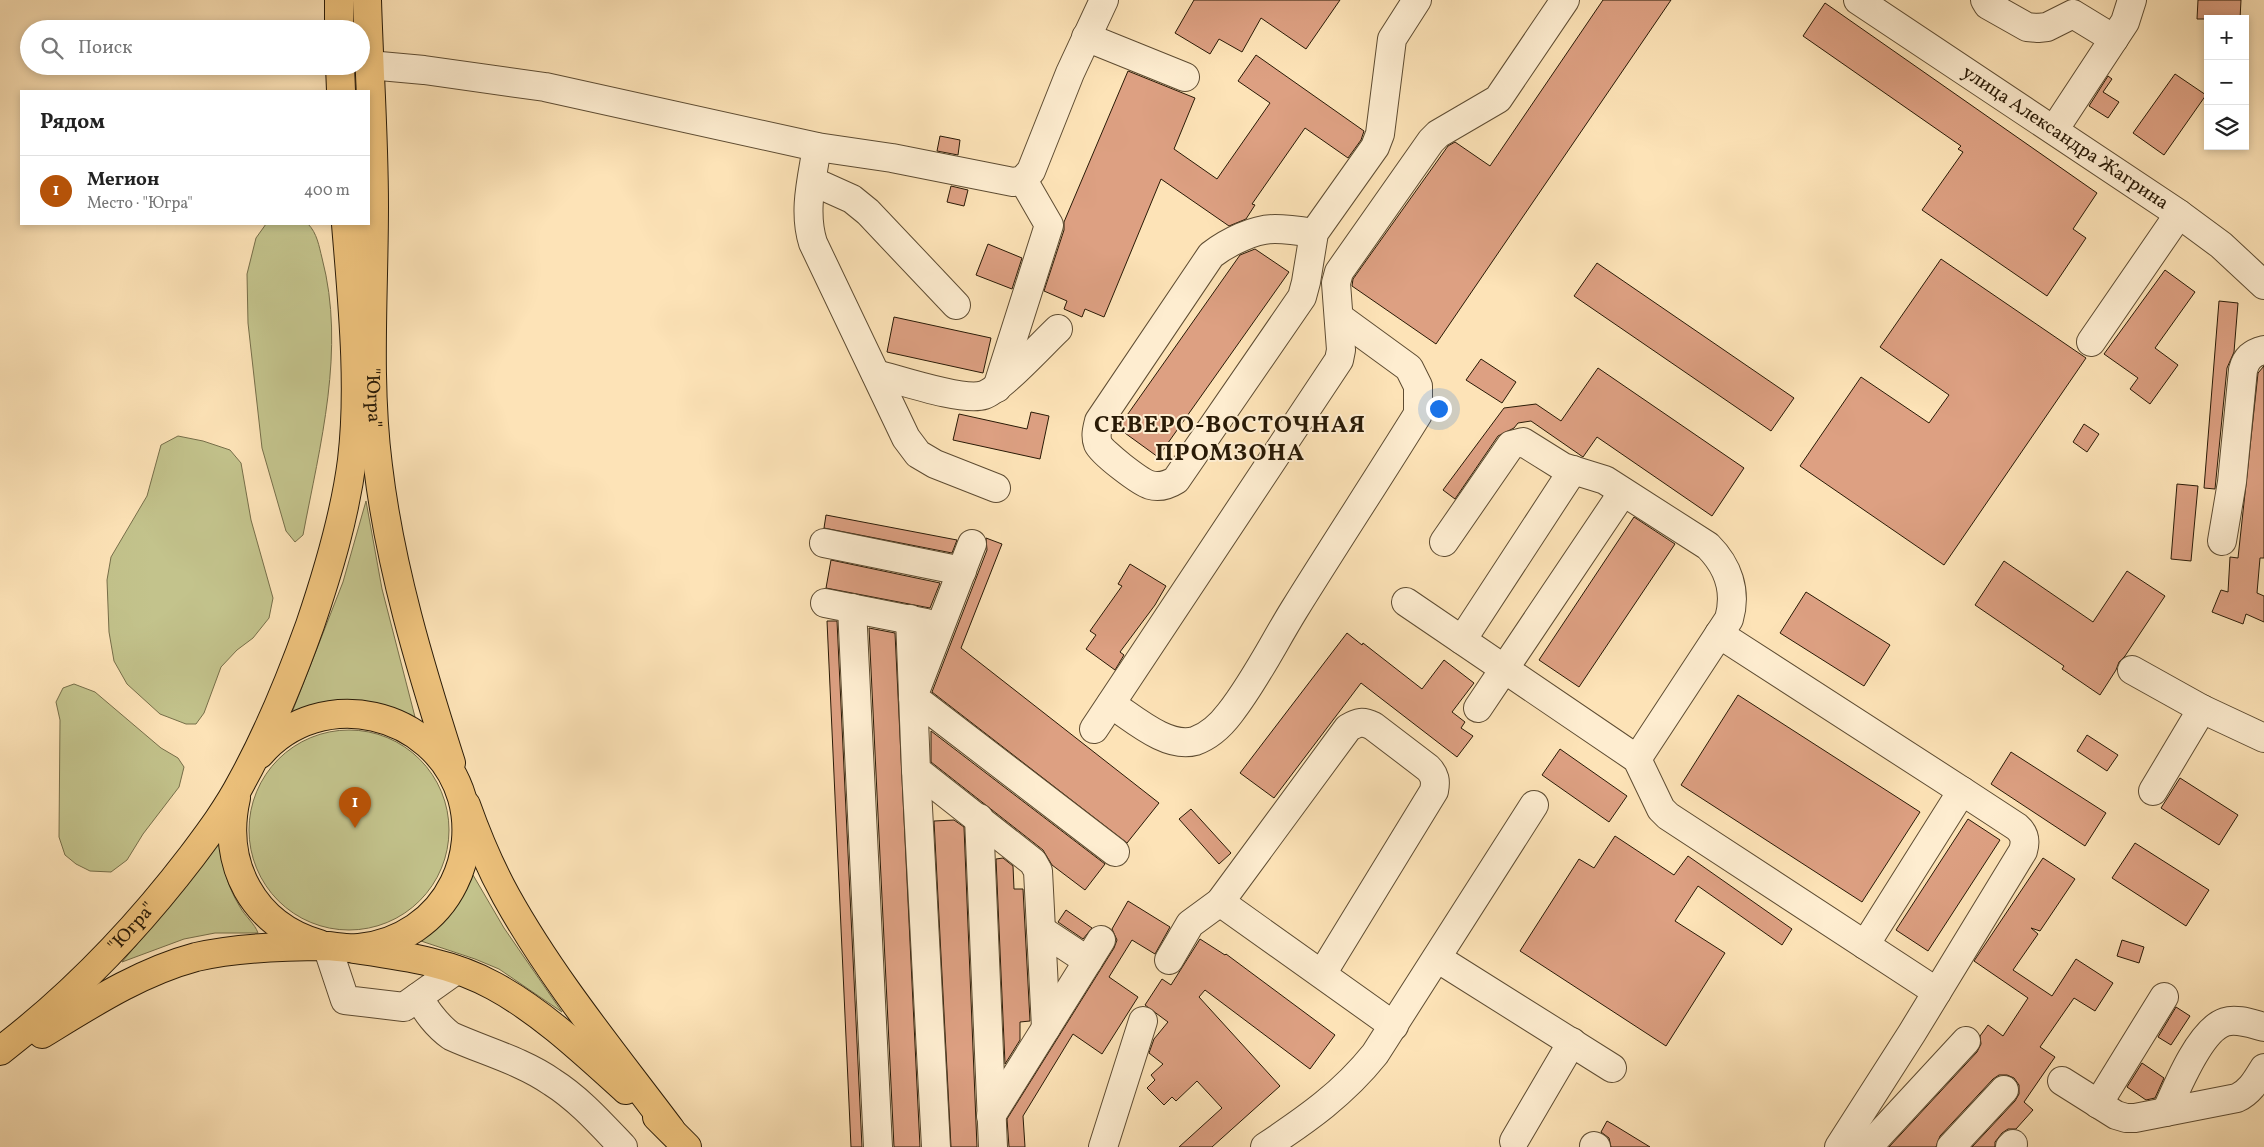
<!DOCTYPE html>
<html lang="ru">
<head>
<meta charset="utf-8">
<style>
	:root { --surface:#fff; --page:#f2f2f2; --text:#222; --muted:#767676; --line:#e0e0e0; --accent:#b45309 }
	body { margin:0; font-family:Vollkorn,serif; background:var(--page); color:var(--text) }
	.controls { position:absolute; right:15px; top:15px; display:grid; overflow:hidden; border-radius:0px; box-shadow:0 2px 8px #0003 }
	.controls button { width:45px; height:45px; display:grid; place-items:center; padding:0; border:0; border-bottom:1px solid var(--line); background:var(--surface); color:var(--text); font:25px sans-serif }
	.you { position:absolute; left:1438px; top:408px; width:18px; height:18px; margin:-12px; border:4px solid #fff; border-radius:50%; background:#1a73e8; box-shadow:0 0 0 8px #1a73e833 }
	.badge { display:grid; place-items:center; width:32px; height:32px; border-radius:50%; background:var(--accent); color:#fff; font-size:16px; font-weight:700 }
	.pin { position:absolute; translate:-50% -41px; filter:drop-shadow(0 1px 2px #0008) }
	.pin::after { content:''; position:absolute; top:26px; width:18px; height:15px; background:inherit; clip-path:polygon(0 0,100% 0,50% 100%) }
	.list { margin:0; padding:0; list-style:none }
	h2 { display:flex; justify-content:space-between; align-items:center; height:65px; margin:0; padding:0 20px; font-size:21px }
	h2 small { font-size:16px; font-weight:400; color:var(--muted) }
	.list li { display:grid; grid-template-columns:32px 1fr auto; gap:15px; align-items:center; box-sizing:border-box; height:70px; padding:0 20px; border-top:1px solid var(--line) }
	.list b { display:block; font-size:19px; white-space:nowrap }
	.list p { margin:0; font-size:16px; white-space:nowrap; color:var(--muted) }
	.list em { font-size:16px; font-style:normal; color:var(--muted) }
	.icon { flex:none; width:28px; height:28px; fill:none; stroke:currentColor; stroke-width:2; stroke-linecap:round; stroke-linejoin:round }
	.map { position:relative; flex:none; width:2264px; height:1147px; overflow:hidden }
	.search { position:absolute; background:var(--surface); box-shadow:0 2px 8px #0003; left:20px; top:20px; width:350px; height:55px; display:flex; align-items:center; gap:12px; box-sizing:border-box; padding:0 18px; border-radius:28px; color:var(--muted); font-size:19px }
	.panel { position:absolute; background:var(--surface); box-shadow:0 2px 8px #0003; left:20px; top:90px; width:350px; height:135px; border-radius:0px }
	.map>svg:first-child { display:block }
	.green { fill:#c3c38c; stroke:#766e49 }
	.building { fill:#dda082; stroke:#291a06 }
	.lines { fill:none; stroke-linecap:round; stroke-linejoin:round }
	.minor-casing { stroke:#5e4c32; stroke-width:30 }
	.major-casing { stroke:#291a06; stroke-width:30 }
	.highway-casing { stroke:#291a06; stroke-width:30 }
	.minor { stroke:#feedd0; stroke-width:28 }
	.major { stroke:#eec27c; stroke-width:28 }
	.highway { stroke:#eec27c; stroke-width:28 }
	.labels { text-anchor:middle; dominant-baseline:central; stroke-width:4; stroke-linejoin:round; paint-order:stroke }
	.street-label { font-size:19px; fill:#291a06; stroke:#feedd0 }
	.district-label { font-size:24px; font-weight:bold; letter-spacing:1px; fill:#291a06; stroke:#feedd0 }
</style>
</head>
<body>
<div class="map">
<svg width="2264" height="1147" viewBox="0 0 2264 1147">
	<rect width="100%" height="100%" fill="#fde3b7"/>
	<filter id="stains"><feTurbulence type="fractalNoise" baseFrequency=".004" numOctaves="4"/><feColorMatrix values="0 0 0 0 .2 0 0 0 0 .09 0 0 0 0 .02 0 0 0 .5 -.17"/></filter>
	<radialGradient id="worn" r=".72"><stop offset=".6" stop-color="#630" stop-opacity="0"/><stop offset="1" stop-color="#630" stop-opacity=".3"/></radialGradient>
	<!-- green -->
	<g class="green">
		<path d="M266 224H308C317 233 319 246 322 258 346 349 320 445 303 535L295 542 286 531 262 448 248 323 247 274 256 238Z"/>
		<polygon points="178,436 203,441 230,450 241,463 251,520 273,598 269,618 253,638 237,650 221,667 204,713 196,724 186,724 160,714 127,684 114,661 109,632 107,580 111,557 147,496 161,445"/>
		<path d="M366 501 382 589 415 717 414 720C371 694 336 695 291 715L343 582Z"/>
		<polygon points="74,684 95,692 161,748 178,758 184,767 179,787 143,834 127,860 111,872 90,871 76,864 65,855 59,837 60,720 56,702 63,688"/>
		<circle cx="349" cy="830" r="100"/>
		<path d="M219 840C222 864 227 886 240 907 245 916 255 924 258 933H215L184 939 122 962 173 901Z"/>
		<path d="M473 875 504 928 562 1012 499 969 475 959 421 941C444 922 461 903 473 875Z"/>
	</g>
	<!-- building -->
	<g class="building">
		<polygon points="1194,0 1340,0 1306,49 1261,18 1242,52 1219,39 1210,54 1175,33"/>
		<polygon points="1603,0 1671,0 1436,344 1352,286 1353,279 1448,146 1455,142 1490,166"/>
		<polygon points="2198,0 2241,0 2240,19 2197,19"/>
		<polygon points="1825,3 2097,193 2073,229 2086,238 2047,296 1922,210 1963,152 1958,149 1961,146 1803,36"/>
		<polygon points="1256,55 1364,131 1361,140 1348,158 1305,128 1252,204 1255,205 1246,219 1229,226 1161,179 1104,317 1085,309 1082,317 1064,309 1067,301 1044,291 1064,230 1064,222 1128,71 1195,98 1174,149 1217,179 1270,103 1238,81"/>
		<polygon points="2175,74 2206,95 2164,155 2133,133"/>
		<polygon points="2108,76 2112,79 2103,92 2119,102 2108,118 2089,106"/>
		<polygon points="940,136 960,140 958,155 937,151"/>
		<polygon points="951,186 968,190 964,206 947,202"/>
		<polygon points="988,244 1022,258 1012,289 976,275"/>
		<polygon points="1255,249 1289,272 1158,457 1118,428 1240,255"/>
		<polygon points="1941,259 2086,358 1944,565 1800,466 1861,377 1929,423 1949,395 1880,347"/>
		<polygon points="1597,263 1794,398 1771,431 1574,296"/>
		<polygon points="2165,270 2195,292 2155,348 2178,365 2150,404 2130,389 2138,378 2104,354"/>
		<polygon points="2219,301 2238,303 2234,352 2227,368 2215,489 2204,488"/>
		<polygon points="894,317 991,338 983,373 887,352"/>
		<polygon points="1481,359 1516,382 1502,403 1466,380"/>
		<polygon points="2264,366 2264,558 2260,558 2257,593 2264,596 2264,622 2246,614 2243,624 2212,612 2221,590 2228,592 2230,557 2238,558 2258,373"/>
		<polygon points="1598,368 1744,468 1712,516 1597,437 1583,457 1531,421 1518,423 1514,428 1498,436 1455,499 1443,490 1504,408 1536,404 1561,421"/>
		<polygon points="1031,412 1049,416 1040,459 953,440 959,414 1027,429"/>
		<polygon points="2084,424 2099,434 2087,452 2073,442"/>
		<polygon points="2177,484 2198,486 2191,561 2171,559"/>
		<polygon points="826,515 957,540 952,553 824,528"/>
		<polygon points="1634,517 1675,544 1579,687 1539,660"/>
		<polygon points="986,538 1002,544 961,648 1159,803 1127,843 932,692 987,550"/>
		<polygon points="831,560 940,583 930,608 826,588"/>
		<polygon points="2004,561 2093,622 2127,571 2165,596 2125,656 2119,662 2116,670 2100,695 2062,669 2064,666 1975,605"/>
		<polygon points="1130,564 1166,586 1155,605 1120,652 1124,655 1115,670 1086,649 1096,635 1090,631 1122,586 1118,584"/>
		<polygon points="1806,592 1890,645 1864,686 1780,633"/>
		<polygon points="827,621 837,621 862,1147 851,1147"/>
		<polygon points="869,628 895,633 920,1147 894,1147"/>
		<polygon points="1347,633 1362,645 1363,643 1422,689 1444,660 1474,683 1452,712 1465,722 1461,728 1473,736 1457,757 1361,683 1274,798 1240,773"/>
		<polygon points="1738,695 1920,812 1862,902 1681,785"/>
		<polygon points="931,731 1105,864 1085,890 1052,865 1043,850 931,762"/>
		<polygon points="2087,735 2118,755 2107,771 2077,751"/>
		<polygon points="1560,749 1627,796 1609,822 1542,775"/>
		<polygon points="2011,752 2106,813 2085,846 1991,784"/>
		<polygon points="2180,778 2238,815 2219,845 2161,808"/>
		<polygon points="1191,809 1231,853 1219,864 1179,819"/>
		<polygon points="1968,819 2000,840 1928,951 1896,930"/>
		<polygon points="954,820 964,827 977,1147 951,1147 934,821"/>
		<polygon points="1615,836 1674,875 1688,856 1792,929 1782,945 1698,886 1675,921 1725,953 1666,1046 1520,951 1579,859 1594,868"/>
		<polygon points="2135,843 2209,890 2186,926 2112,878"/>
		<polygon points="1003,858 1013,866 1014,889 1023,889 1030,1021 1020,1022 1020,1040 1005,1064 996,859"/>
		<polygon points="2043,858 2075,879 2040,931 2031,928 2038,934 2013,970 2052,996 2076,959 2113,983 2095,1011 2074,998 2040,1047 2055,1057 2024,1102 2033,1110 2016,1129 2008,1129 2002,1133 1995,1142 1995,1147 1972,1147 2015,1101 2019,1094 2019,1085 2014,1078 2007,1075 1999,1075 1993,1079 1940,1136 1936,1147 1889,1147 1977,1052 1981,1044 1980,1036 1988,1025 2003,1036 2028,998 1974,961"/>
		<polygon points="1128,901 1170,927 1155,954 1132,940 1109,977 1138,997 1102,1054 1073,1034 1023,1116 1025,1147 1009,1147 1007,1119 1114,948 1117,940 1112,929"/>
		<polygon points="1066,910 1092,928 1083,939 1058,922"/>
		<polygon points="1200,939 1225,955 1226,954 1335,1035 1310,1069 1205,990 1199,997 1280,1086 1212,1147 1179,1147 1222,1108 1197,1081 1176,1101 1172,1097 1164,1105 1147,1088 1155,1080 1151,1075 1163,1064 1149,1053 1154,1039 1168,1022 1145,1005 1162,979 1171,985"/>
		<polygon points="2122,940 2144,947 2139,963 2117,956"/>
		<polygon points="2176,1007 2190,1016 2171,1045 2158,1037"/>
		<polygon points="2142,1063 2164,1078 2155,1098 2146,1100 2127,1087"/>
		<polygon points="1607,1121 1614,1125 1650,1147 1611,1147 1609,1138 1601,1132"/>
	</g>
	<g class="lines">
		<!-- minor casing -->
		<g class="minor-casing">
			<g id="minor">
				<path id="s1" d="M1858 0 2179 214 2221 245 2264 285"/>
				<polyline points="1985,0 1988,5 2027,27 2038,28 2047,27 2073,14 2114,39"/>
				<polyline points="1086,37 1185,77"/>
				<polyline points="369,65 424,70 545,87 817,147 892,158 1013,182 1023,180 1031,171 1070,73 1104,0"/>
				<polyline points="2054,130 2125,22 2132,0"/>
				<path d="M817 147C812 179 803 211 813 243L906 438 918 454 935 464 996 488"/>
				<polyline points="812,181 852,199 868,212 956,305"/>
				<path d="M1314 233C1301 231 1288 229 1275 229 1254 229 1228 242 1211 255L1099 421C1097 429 1095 436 1098 444 1102 453 1140 482 1150 485 1160 488 1168 485 1176 480L1302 297 1306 282 1314 233 1375 147 1380 134 1392 39 1417 0"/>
				<polyline points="2091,342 2179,214"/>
				<path d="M876 374C900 380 963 402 984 395 1001 389 1043 343 1058 329"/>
				<polyline points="997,388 1049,225 1023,180"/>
				<path d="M2222 541 2232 482 2243 370C2246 358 2252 353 2264 350"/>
				<path d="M1444 542 1511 445 1523 442 1563 467 1605 480 1708 546C1728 566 1737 591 1729 619L1637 759"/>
				<polyline points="824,543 962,571"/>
				<polyline points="972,544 913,697 1115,852"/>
				<polyline points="1406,602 1637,759 1661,809 1668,816 1937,992"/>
				<polyline points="825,603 926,623"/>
				<polyline points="852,608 878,1147"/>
				<polyline points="910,619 916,770 1033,862 1038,871 1046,1028"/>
				<polyline points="1719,634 1962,791 1865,945"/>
				<polyline points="1462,640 1573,470"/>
				<polyline points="2132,670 2202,709 2264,738"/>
				<path d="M1111 704C1133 718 1167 749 1195 741 1209 736 1221 725 1230 713 1255 681 1273 644 1294 610 1335 544 1377 480 1418 414V386L1409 368 1339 317"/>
				<polyline points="1478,708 1623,492"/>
				<polyline points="1094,729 1339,360 1341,350 1336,283 1339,272 1431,141 1438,134 1498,99 1565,0"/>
				<polyline points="916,770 936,1147"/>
				<polyline points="2153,791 2202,709"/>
				<polyline points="979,818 993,1147"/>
				<polyline points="1220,902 1394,1026"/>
				<polyline points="1041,930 1088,961"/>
				<polyline points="327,946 345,1000 404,1007 456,970"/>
				<polyline points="1437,958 1612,1068"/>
				<path d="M1169 960 1190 924 1220 902 1348 728C1358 722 1363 721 1373 726L1428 768C1435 775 1436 781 1434 791L1322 974"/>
				<path d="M418 997C427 1012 436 1025 451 1036 484 1051 522 1061 552 1082 579 1099 601 1124 623 1147"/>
				<path d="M2062 1081 2116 1115 2126 1118H2135L2237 1098C2250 1092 2256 1081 2264 1068"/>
				<polyline points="2098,1104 2164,997"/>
				<path d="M2166 1112C2176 1089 2200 1030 2225 1022 2237 1018 2252 1024 2264 1027"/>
				<polyline points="991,1116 1101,940"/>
				<polyline points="1514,1141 1572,1042"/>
				<polyline points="1594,1146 1596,1147"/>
				<polyline points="1103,1147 1143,1021"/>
				<path d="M1265 1147C1307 1119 1343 1094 1375 1054L1534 805"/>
				<path d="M1839 1147 1912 1033 2023 851C2026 841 2025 834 2017 827L1962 791"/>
				<polyline points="1868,1147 1966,1041"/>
				<polyline points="1951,1147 2004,1090"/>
				<polyline points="2010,1147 2013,1144"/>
			</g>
		</g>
		<!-- major casing -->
		<g class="major-casing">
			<g id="major">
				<path d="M466 805C477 836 490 867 506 896 552 979 614 1054 671 1130"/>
				<path d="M354 949C402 956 451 962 494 986 542 1012 586 1054 626 1090"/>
				<polyline points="657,1117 687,1147"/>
			</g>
		</g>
		<!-- highway casing -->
		<g class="highway-casing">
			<g id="highway">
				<polyline points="339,0 339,29"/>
				<path id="s2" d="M367 0C369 68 374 137 374 206 374 292 367 380 378 466 390 567 420 666 451 763"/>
				<polyline points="340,66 341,91"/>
				<path d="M236 798C221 864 253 925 319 944"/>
				<path d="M42 1034C91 1004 140 972 196 957 235 948 287 946 327 946 338 947 349 949 359 948 400 944 436 920 454 883 467 857 470 826 462 798 436 710 320 684 260 754"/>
				<path id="s3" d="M0 1051C72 996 137 928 192 856 210 832 228 808 242 781 269 732 291 678 310 625 328 572 345 516 352 460 361 385 352 299 346 224"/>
			</g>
		</g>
		<!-- minor -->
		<use href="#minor" class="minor"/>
		<!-- major -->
		<use href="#major" class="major"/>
		<!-- highway -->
		<use href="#highway" class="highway"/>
	</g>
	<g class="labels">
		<!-- street labels -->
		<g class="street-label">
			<text stroke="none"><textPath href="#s1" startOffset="249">улица Александра Жагрина</textPath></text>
			<text stroke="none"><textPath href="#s2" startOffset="398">"Югра"</textPath></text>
			<text stroke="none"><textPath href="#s3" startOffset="181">"Югра"</textPath></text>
		</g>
		<!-- district labels -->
		<g class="district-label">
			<text x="1230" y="426">СЕВЕРО-ВОСТОЧНАЯ<tspan x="1230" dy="28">ПРОМЗОНА</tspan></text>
		</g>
	</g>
	<rect width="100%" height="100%" filter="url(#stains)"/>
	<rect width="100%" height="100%" fill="url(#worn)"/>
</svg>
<div class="controls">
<button>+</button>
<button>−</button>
<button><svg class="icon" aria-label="layers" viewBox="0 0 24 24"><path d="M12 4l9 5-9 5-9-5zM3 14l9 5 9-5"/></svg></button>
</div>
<div class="you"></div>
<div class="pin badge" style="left:355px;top:828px">1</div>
<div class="search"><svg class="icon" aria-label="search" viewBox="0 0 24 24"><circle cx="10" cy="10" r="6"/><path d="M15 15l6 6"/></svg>Поиск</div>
<section class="panel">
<h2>Рядом<small></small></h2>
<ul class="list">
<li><span class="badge">1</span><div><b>Мегион</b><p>Место · &quot;Югра&quot;</p></div><em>400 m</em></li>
</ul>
</section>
</div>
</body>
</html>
